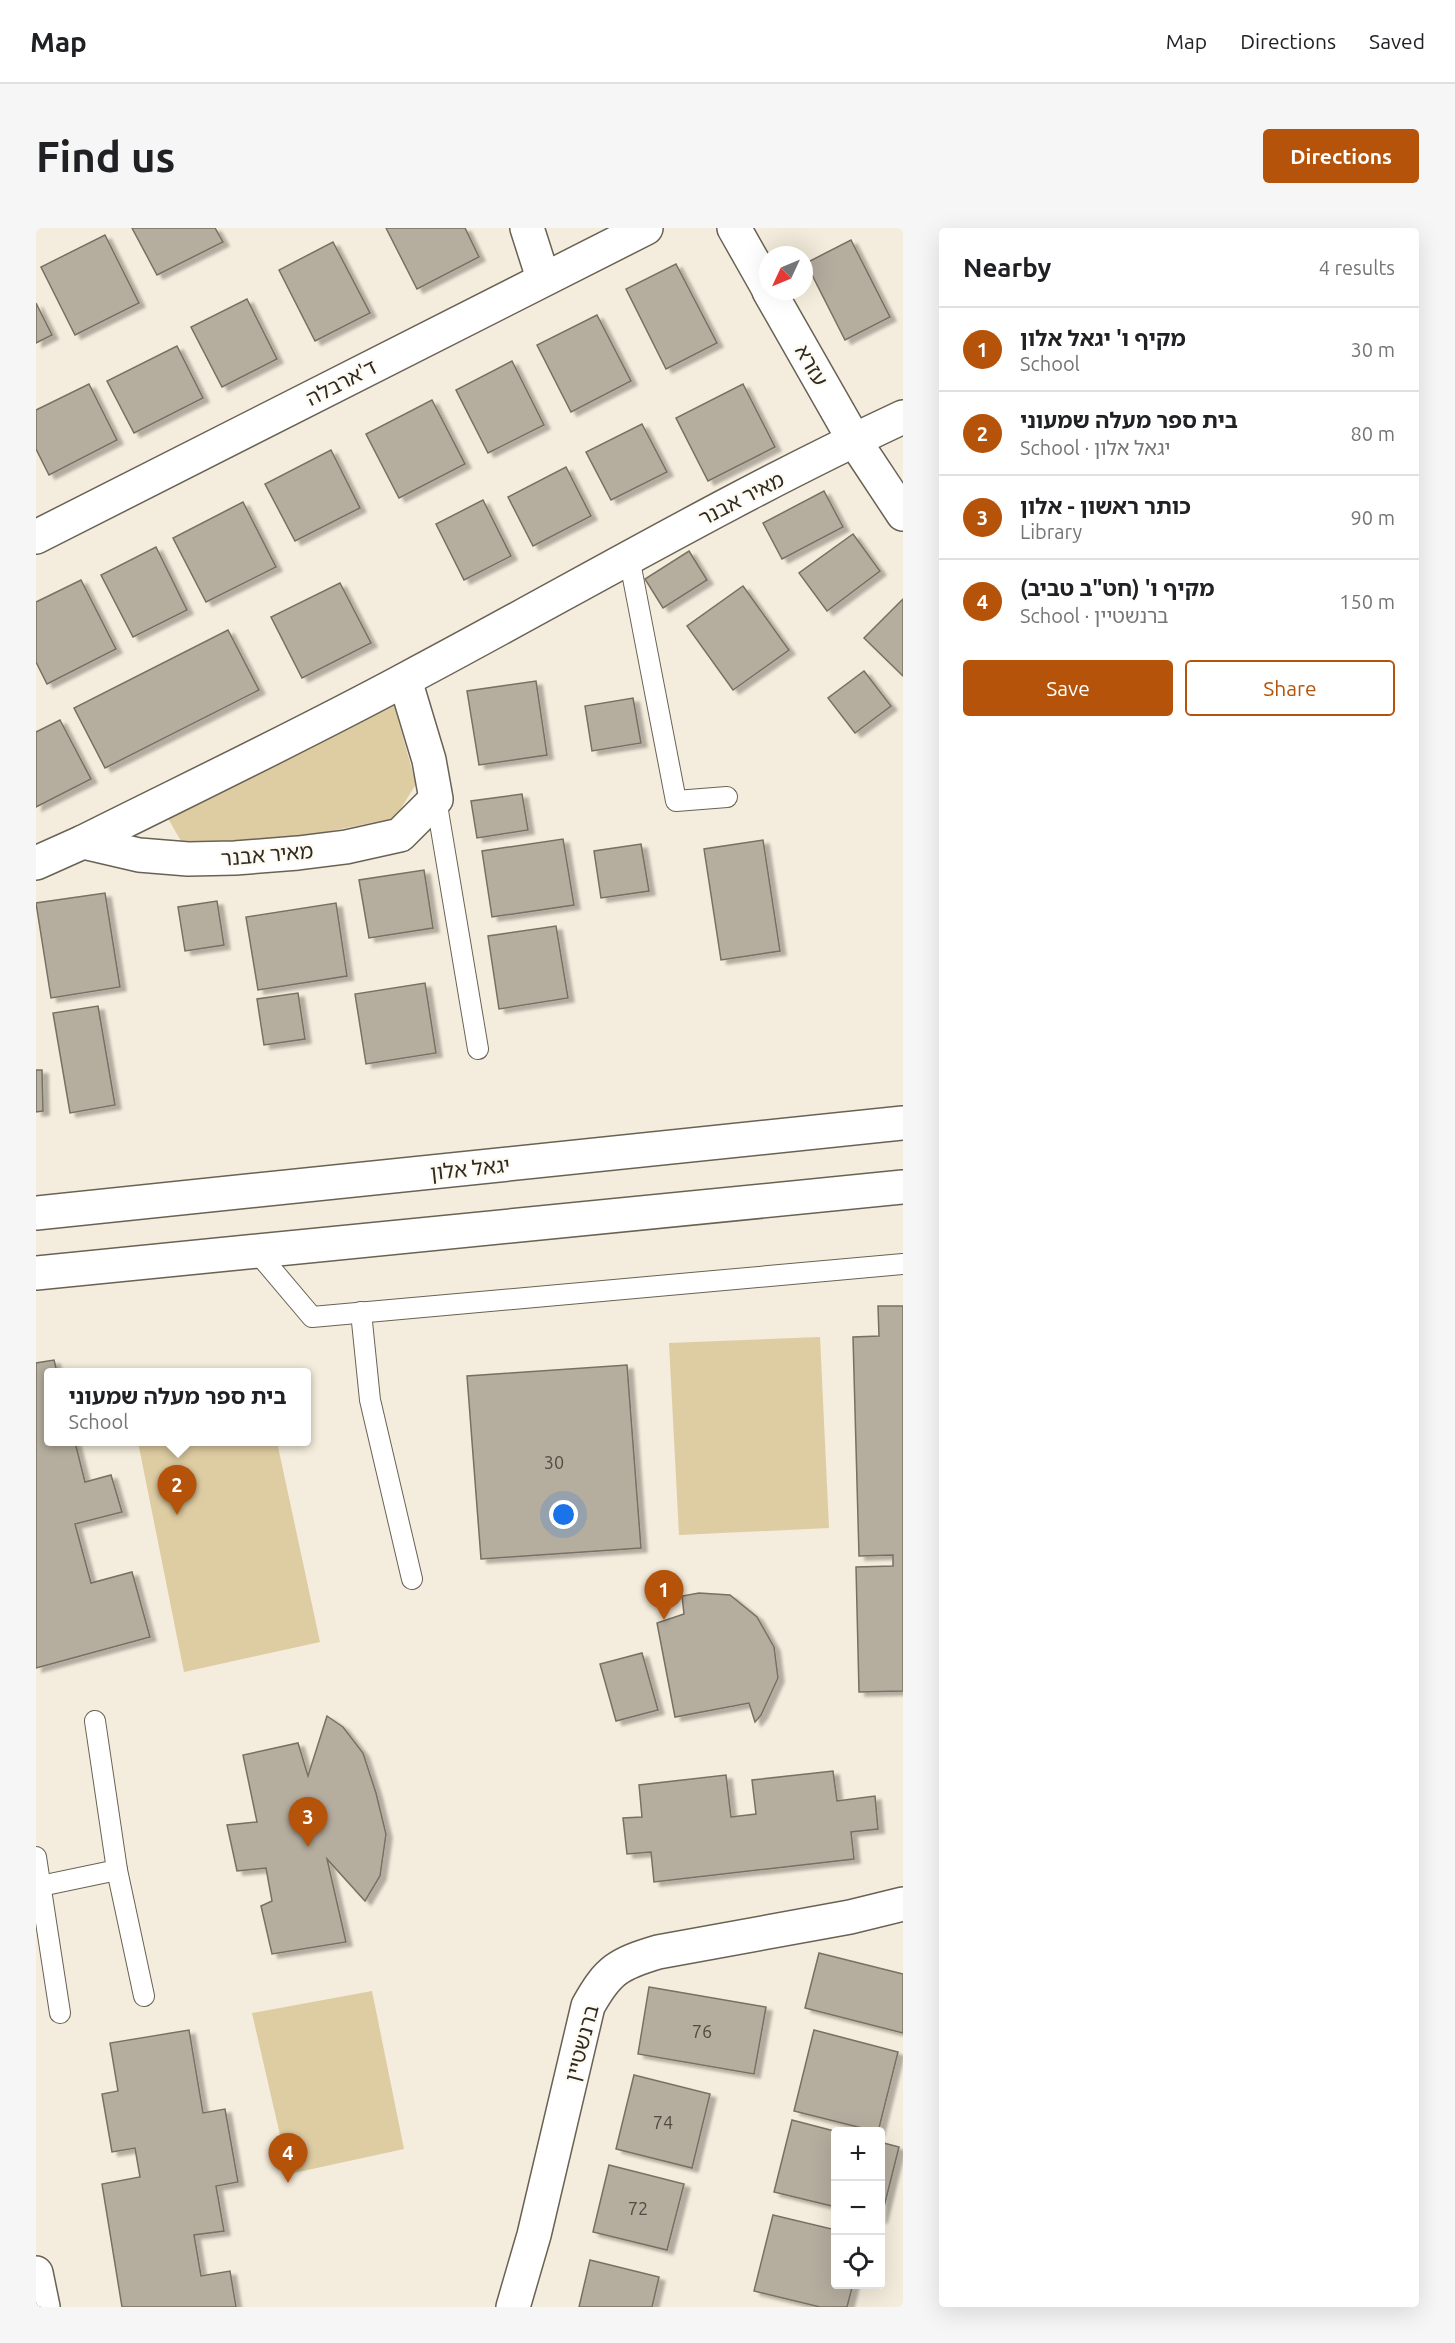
<!DOCTYPE html>
<html lang="en">
<head>
<meta charset="utf-8">
<style>
	:root { --surface:#fff; --page:#f6f6f6; --text:#202124; --muted:#757577; --line:#e0e0e0; --accent:#b45309 }
	body { margin:0; font-family:Ubuntu,"Noto Sans Hebrew",sans-serif; background:var(--page); color:var(--text) }
	.controls { position:absolute; right:18px; bottom:18px; display:grid; overflow:hidden; border-radius:6px; box-shadow:0 6px 24px #0002 }
	.controls button { width:54px; height:54px; display:grid; place-items:center; padding:0; border:0; border-bottom:2px solid var(--line); background:var(--surface); color:var(--text); font:30px sans-serif }
	.compass { position:absolute; left:723px; top:18px; width:54px; height:54px; border-radius:50%; background:var(--surface); box-shadow:0 6px 24px #0002; rotate:226deg }
	.you { position:absolute; left:528px; top:1287px; width:21px; height:21px; margin:-15px; border:4px solid #fff; border-radius:50%; background:#1a73e8; box-shadow:0 0 0 9px #1a73e833 }
	.badge { display:grid; place-items:center; width:39px; height:39px; border-radius:50%; background:var(--accent); color:#fff; font-size:20px; font-weight:700 }
	.pin { position:absolute; translate:-50% -50px; filter:drop-shadow(0 2px 3px #0008) }
	.pin::after { content:''; position:absolute; top:32px; width:21px; height:18px; background:inherit; clip-path:polygon(0 0,100% 0,50% 100%) }
	.popup { position:absolute; left:8px; top:1140px; width:267px; height:78px; box-sizing:border-box; display:grid; place-content:center; border-radius:6px; background:var(--surface); filter:drop-shadow(0 2px 4px #0005); font-size:20px; white-space:nowrap; color:var(--muted) }
	.popup b { font-size:22px; color:var(--text) }
	.popup::after { content:''; position:absolute; left:50%; top:100%; margin-left:-12px; border:12px solid transparent; border-top-color:var(--surface) }
	.list { margin:0; padding:0; list-style:none }
	h2 { display:flex; justify-content:space-between; align-items:center; height:78px; margin:0; padding:0 24px; font-size:26px }
	h2 small { font-size:20px; font-weight:400; color:var(--muted) }
	.list li { display:grid; grid-template-columns:39px 1fr auto; gap:18px; align-items:center; box-sizing:border-box; height:84px; padding:0 24px; border-top:2px solid var(--line) }
	.list b { display:block; font-size:22px; white-space:nowrap }
	.list p { margin:0; font-size:20px; white-space:nowrap; color:var(--muted) }
	.list em { font-size:20px; font-style:normal; color:var(--muted) }
	.actions { display:flex; gap:12px; padding:18px 24px }
	.actions a { flex:1; padding:14px 0; border:2px solid var(--accent); border-radius:6px; text-align:center; font-size:21px; color:var(--accent) }
	.actions .main { background:var(--accent); color:#fff }
	.icon { flex:none; width:33px; height:33px; fill:none; stroke:currentColor; stroke-width:2; stroke-linecap:round; stroke-linejoin:round }
	.map { position:relative; flex:none; width:867px; height:2079px; overflow:hidden; border-radius:6px }
	header { display:flex; align-items:center; gap:36px; box-sizing:border-box; height:84px; padding:0 30px; background:var(--surface); border-bottom:2px solid var(--line) }
	header strong { font-size:28px }
	nav { display:flex; gap:33px; margin-inline-start:auto; font-size:21px }
	.intro { display:flex; align-items:center; justify-content:space-between; box-sizing:border-box; height:144px; padding:0 36px }
	h1 { margin:0; font-size:42px }
	.button { padding:15px 27px; border-radius:6px; background:var(--accent); color:#fff; font-size:21px; font-weight:700 }
	main { display:flex; gap:36px; padding:0 36px }
	aside { flex:1; background:var(--surface); border-radius:6px; box-shadow:0 6px 24px #0002 }
	.map>svg:first-child { display:block }
	.green { fill:#decca2 }
	.building { fill:#b5ad9e; stroke:#777162; stroke-width:1.5; filter:url(#shadow) }
	.lines { fill:none; stroke-linecap:round; stroke-linejoin:round }
	.lane-casing { stroke:#696254; stroke-width:22 }
	.street-casing { stroke:#696254; stroke-width:36 }
	.secondary-casing { stroke:#696254; stroke-width:36 }
	.lane { stroke:#fff; stroke-width:20 }
	.street { stroke:#fff; stroke-width:33 }
	.secondary { stroke:#fff; stroke-width:33 }
	.labels { text-anchor:middle; dominant-baseline:central; stroke-width:4.5; stroke-linejoin:round; paint-order:stroke }
	.number-label { font-size:18px; fill:#504c43 }
	.street-label { font-size:21px; fill:#2e2b25; stroke:#fffaf0 }
</style>
</head>
<body>
<header>
<strong>Map</strong>
<nav><a>Map</a><a>Directions</a><a>Saved</a></nav>
</header>
<div class="intro"><h1>Find us</h1><a class="button">Directions</a></div>
<main>
<div class="map">
<svg width="867" height="2079" viewBox="0 0 867 2079">
	<defs>
		<filter id="shadow"><feDropShadow dx="6" dy="4" stdDeviation="1.5" flood-color="#0004"/></filter>
	</defs>
	<rect width="100%" height="100%" fill="#f4ecdc"/>
	<!-- green -->
	<g class="green">
		<polygon points="358,477 380,556 359,590 255,611 149,620 130,587"/>
		<polygon points="784,1109 793,1300 643,1307 633,1115"/>
		<polygon points="102,1214 241,1214 284,1414 148,1444"/>
		<polygon points="336,1763 368,1921 253,1946 216,1785"/>
	</g>
	<!-- building -->
	<g class="building">
		<polygon points="96,0 179,0 187,14 121,47"/>
		<polygon points="350,0 429,0 443,29 381,61"/>
		<polygon points="69,7 103,75 39,107 5,39"/>
		<polygon points="815,12 854,89 809,112 770,35"/>
		<polygon points="297,14 334,85 279,113 243,42"/>
		<polygon points="640,36 681,115 630,141 590,61"/>
		<polygon points="211,71 241,131 186,159 155,99"/>
		<polygon points="0,75 16,107 0,115"/>
		<polygon points="561,87 595,153 535,184 501,117"/>
		<polygon points="141,118 167,170 98,205 71,153"/>
		<polygon points="476,133 508,197 452,225 420,162"/>
		<polygon points="53,156 81,212 13,247 0,221 0,182"/>
		<polygon points="707,156 739,219 672,253 640,190"/>
		<polygon points="396,172 429,236 363,270 330,206"/>
		<polygon points="606,196 631,244 575,272 550,224"/>
		<polygon points="295,222 324,280 259,313 229,256"/>
		<polygon points="530,239 555,288 497,318 472,269"/>
		<polygon points="788,263 807,299 746,331 727,295"/>
		<polygon points="447,272 475,328 428,352 400,296"/>
		<polygon points="207,274 240,339 170,374 137,310"/>
		<polygon points="817,306 844,343 791,383 763,345"/>
		<polygon points="120,319 151,382 97,409 65,347"/>
		<polygon points="653,323 671,352 627,380 609,351"/>
		<polygon points="45,352 80,421 11,456 0,434 0,374"/>
		<polygon points="304,355 335,415 266,450 235,389"/>
		<polygon points="707,358 753,422 697,462 651,398"/>
		<polygon points="867,371 867,448 828,410"/>
		<polygon points="192,402 223,462 69,540 38,480"/>
		<polygon points="828,443 855,478 819,505 792,470"/>
		<polygon points="500,453 511,527 443,537 431,463"/>
		<polygon points="597,470 605,515 556,523 549,478"/>
		<polygon points="24,492 55,551 0,579 0,504"/>
		<polygon points="486,566 492,602 441,610 435,573"/>
		<polygon points="527,611 538,677 456,689 446,623"/>
		<polygon points="727,612 744,723 685,732 668,621"/>
		<polygon points="605,616 613,663 565,670 558,623"/>
		<polygon points="388,642 397,700 333,710 323,652"/>
		<polygon points="69,665 84,759 15,770 0,675"/>
		<polygon points="181,673 188,717 149,723 142,679"/>
		<polygon points="300,675 311,748 222,762 210,689"/>
		<polygon points="520,698 532,770 463,781 452,708"/>
		<polygon points="389,755 400,825 330,836 319,766"/>
		<polygon points="262,765 269,811 228,817 221,771"/>
		<polygon points="62,778 79,877 34,885 17,785"/>
		<polygon points="0,842 6,842 7,883 0,884"/>
		<polygon points="842,1078 867,1078 867,1463 823,1464 820,1339 857,1338 857,1327 823,1328 817,1109 843,1108"/>
		<polygon points="18,1132 21,1144 12,1144 12,1214 39,1214 49,1254 75,1247 86,1284 39,1296 55,1355 96,1344 114,1409 0,1440 0,1135"/>
		<polygon points="591,1137 605,1320 445,1331 431,1148"/>
		<polygon points="663,1365 694,1367 721,1389 738,1419 742,1450 725,1487 719,1494 713,1475 639,1489 621,1395 648,1386 646,1368"/>
		<polygon points="606,1425 622,1482 580,1493 564,1436"/>
		<polygon points="291,1488 307,1499 327,1525 340,1565 350,1606 344,1648 329,1673 291,1631 310,1714 236,1726 225,1678 236,1673 230,1640 201,1643 191,1597 221,1594 207,1527 262,1515 272,1548"/>
		<polygon points="797,1543 801,1573 839,1568 842,1601 815,1604 818,1631 618,1654 615,1624 591,1626 587,1590 606,1589 603,1557 690,1547 695,1589 720,1586 716,1552"/>
		<polygon points="783,1725 867,1746 867,1805 769,1780"/>
		<polygon points="613,1759 730,1779 718,1846 602,1826"/>
		<polygon points="153,1802 167,1885 189,1881 202,1954 180,1958 188,2003 158,2007 165,2048 194,2043 200,2079 86,2079 66,1956 104,1949 99,1920 76,1924 66,1866 82,1863 74,1815"/>
		<polygon points="778,1802 862,1824 842,1904 758,1883"/>
		<polygon points="598,1847 674,1866 656,1940 580,1921"/>
		<polygon points="756,1892 802,1904 800,1904 800,1979 738,1964"/>
		<polygon points="844,1914 863,1919 845,1991 844,1991"/>
		<polygon points="573,1937 648,1956 631,2022 557,2004"/>
		<polygon points="737,1987 800,2002 800,2056 817,2056 811,2079 784,2079 718,2063"/>
		<polygon points="554,2032 623,2049 616,2079 543,2079"/>
	</g>
	<g class="lines">
		<!-- lane casing -->
		<g class="lane-casing">
			<g id="lane">
				<polyline points="593,329 640,573 691,569"/>
				<polyline points="400,571 442,821"/>
				<polyline points="221,1024 276,1089 867,1036"/>
				<polyline points="325,1084 334,1172 376,1351"/>
				<polyline points="59,1493 81,1642 108,1768"/>
				<polyline points="0,1629 24,1785"/>
				<polyline points="0,1659 81,1642"/>
			</g>
		</g>
		<!-- street casing -->
		<g class="street-casing">
			<g id="street">
				<polyline points="491,0 507,50"/>
				<polyline points="0,309 610,0"/>
				<polyline points="47,614 103,627 152,631 199,630 262,625 310,619 364,607 400,571 393,532 369,452"/>
				<path d="M0 635 47 614C155 560 264 508 370 451 536 363 697 268 867 189"/>
				<path d="M477 2079 498 2007 552 1778C572 1742 582 1736 622 1724L814 1689 867 1676"/>
			</g>
		</g>
		<!-- secondary casing -->
		<g class="secondary-casing">
			<g id="secondary">
				<polyline points="698,0 732,60"/>
				<polyline points="733,63 818,212 867,286"/>
				<polyline points="0,985 867,895"/>
				<polyline points="0,1045 867,959"/>
				<polyline points="0,2045 7,2079"/>
			</g>
		</g>
		<!-- lane -->
		<use href="#lane" class="lane"/>
		<!-- street -->
		<use href="#street" class="street"/>
		<!-- secondary -->
		<use href="#secondary" class="secondary"/>
	</g>
	<g class="labels">
		<!-- number labels -->
		<g class="number-label">
			<text x="518" y="1234">30</text>
			<text x="666" y="1803">76</text>
			<text x="627" y="1894">74</text>
			<text x="602" y="1980">72</text>
		</g>
		<!-- street labels -->
		<g class="street-label">
			<text transform="translate(776 137) rotate(60)">עזרא</text>
			<text transform="translate(305 154) rotate(-27)">ד'ארבלה</text>
			<text transform="translate(705 270) rotate(-27)">מאיר אבנר</text>
			<text transform="translate(231 626) rotate(-5)">מאיר אבנר</text>
			<text transform="translate(434 940) rotate(-6)">יגאל אלון</text>
			<text transform="translate(545 1815) rotate(-75)">ברנשטיין</text>
		</g>
	</g>
</svg>
<div class="controls">
<button>+</button>
<button>−</button>
<button><svg class="icon" aria-label="locate" viewBox="0 0 24 24"><circle cx="12" cy="12" r="6"/><path d="M12 2v4M12 18v4M2 12h4M18 12h4"/></svg></button>
</div>
<svg class="compass" viewBox="-18 -18 36 36"><path d="M0-13l5 13h-10z" fill="#e53935"/><path d="M0 13l5-13h-10z" fill="#757577"/></svg>
<div class="you"></div>
<div class="pin badge" style="left:628px;top:1392px">1</div>
<div class="pin badge" style="left:141px;top:1287px">2</div>
<div class="popup"><b>בית ספר מעלה שמעוני</b>School</div>
<div class="pin badge" style="left:272px;top:1619px">3</div>
<div class="pin badge" style="left:252px;top:1955px">4</div>
</div>
<aside>
<h2>Nearby<small>4 results</small></h2>
<ul class="list">
<li><span class="badge">1</span><div><b>מקיף ו' יגאל אלון</b><p>School</p></div><em>30 m</em></li>
<li><span class="badge">2</span><div><b>בית ספר מעלה שמעוני</b><p>School · יגאל אלון</p></div><em>80 m</em></li>
<li><span class="badge">3</span><div><b>כותר ראשון - אלון</b><p>Library</p></div><em>90 m</em></li>
<li><span class="badge">4</span><div><b>מקיף ו' (חט&quot;ב טביב)</b><p>School · ברנשטיין</p></div><em>150 m</em></li>
</ul>
<div class="actions"><a class="main">Save</a><a>Share</a></div>
</aside>
</main>
</body>
</html>
